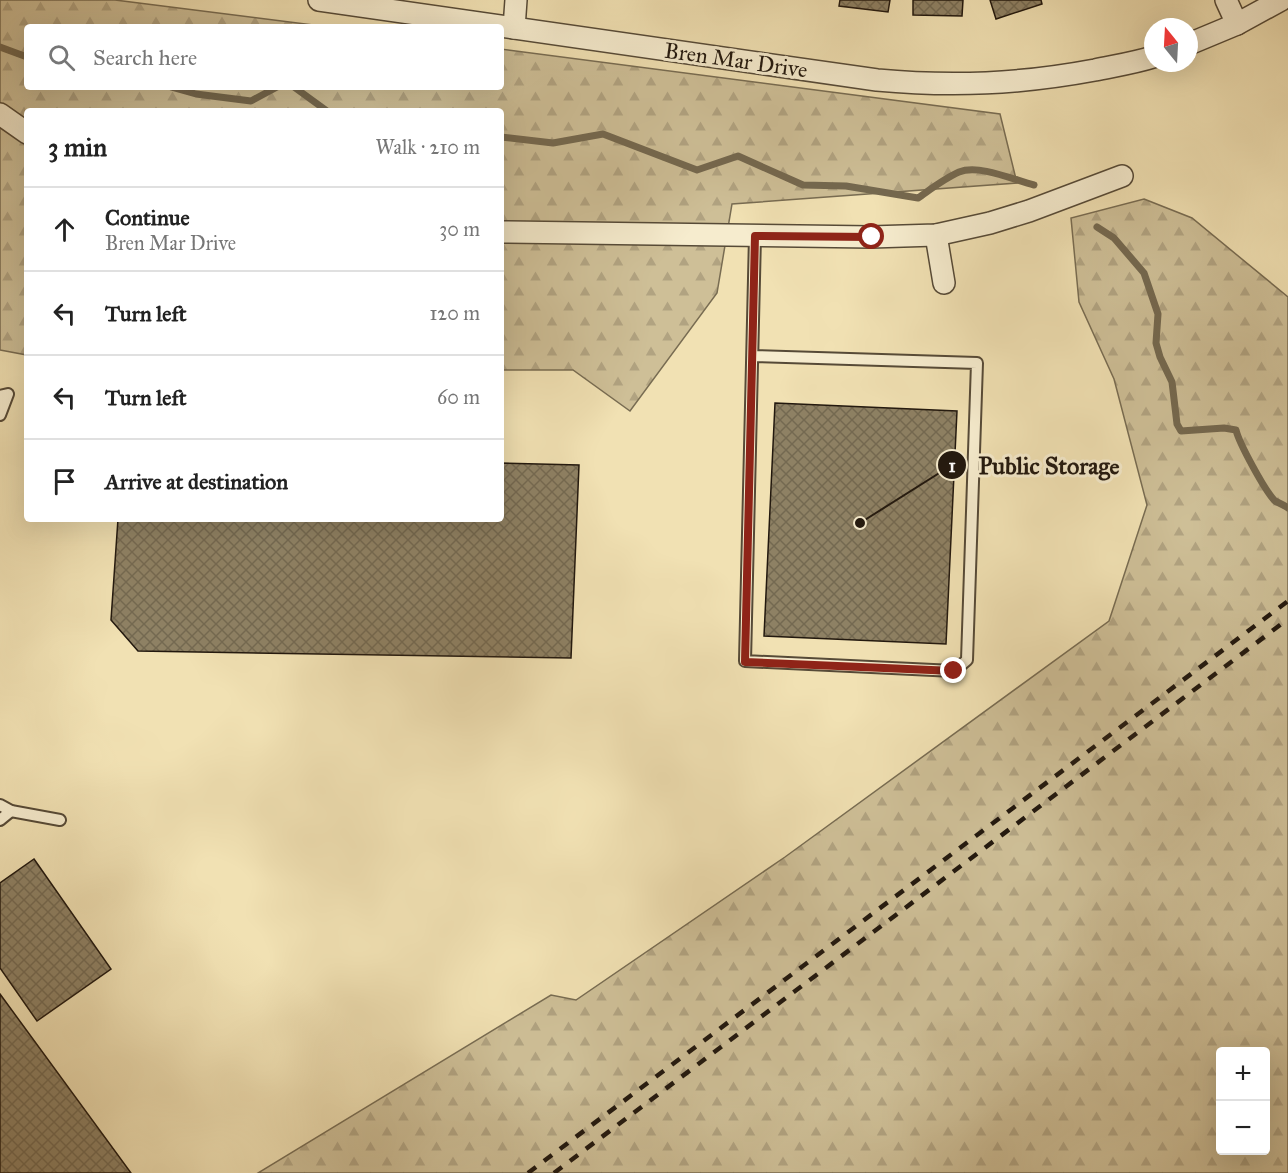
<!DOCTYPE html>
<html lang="en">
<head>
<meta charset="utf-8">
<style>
	:root { --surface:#fff; --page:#f6f6f6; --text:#222; --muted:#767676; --line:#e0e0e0 }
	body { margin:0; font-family:"IM FELL Great Primer",serif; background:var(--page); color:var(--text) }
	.controls { position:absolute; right:18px; bottom:18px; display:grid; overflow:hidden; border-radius:6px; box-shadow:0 6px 24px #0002 }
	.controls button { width:54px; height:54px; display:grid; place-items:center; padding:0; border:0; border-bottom:2px solid var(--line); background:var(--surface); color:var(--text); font:30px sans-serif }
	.compass { position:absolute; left:1144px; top:18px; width:54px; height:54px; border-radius:50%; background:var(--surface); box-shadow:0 6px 24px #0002; rotate:342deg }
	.stop { position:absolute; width:18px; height:18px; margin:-14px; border:4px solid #8f2418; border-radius:50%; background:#fff }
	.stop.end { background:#8f2418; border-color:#fff; box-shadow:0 2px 6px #0008 }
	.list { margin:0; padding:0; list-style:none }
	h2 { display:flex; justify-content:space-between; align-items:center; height:78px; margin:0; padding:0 24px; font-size:26px }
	h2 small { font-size:20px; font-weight:400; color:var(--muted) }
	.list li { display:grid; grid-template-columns:39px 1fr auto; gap:18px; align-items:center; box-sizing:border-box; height:84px; padding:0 24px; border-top:2px solid var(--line) }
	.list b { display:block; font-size:22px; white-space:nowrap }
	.list p { margin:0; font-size:20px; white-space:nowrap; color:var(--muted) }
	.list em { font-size:20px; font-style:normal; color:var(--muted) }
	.icon { flex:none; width:33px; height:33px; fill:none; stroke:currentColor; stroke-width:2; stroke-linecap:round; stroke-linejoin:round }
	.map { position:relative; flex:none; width:1288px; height:1173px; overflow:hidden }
	.search { position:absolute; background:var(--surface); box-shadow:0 6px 24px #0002; left:24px; top:24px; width:480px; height:66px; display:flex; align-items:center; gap:15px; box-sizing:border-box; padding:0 21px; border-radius:6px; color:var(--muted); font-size:22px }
	.panel { position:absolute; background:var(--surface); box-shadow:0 6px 24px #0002; left:24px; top:108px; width:480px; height:414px; border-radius:6px }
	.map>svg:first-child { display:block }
	.forest { fill:url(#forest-firs); stroke:#786c52; stroke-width:1.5; fill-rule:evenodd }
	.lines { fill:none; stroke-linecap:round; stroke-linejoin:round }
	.stream { stroke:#74684f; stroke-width:7 }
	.building { fill:url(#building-cross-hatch); stroke:#22180e; stroke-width:1.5 }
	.lane-casing { stroke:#564a37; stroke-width:14 }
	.street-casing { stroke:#564a37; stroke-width:24 }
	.lane { stroke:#f6ecce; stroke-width:10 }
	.street { stroke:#f6ecce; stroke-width:21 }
	.rail { stroke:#22180e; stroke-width:4.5; stroke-dasharray:10 10; stroke-linecap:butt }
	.route { stroke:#8f2418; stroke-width:8 }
	.labels { text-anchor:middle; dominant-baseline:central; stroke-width:6; stroke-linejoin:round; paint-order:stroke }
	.street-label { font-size:22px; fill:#22180e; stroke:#f6ecce }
	.leader { fill:none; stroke:#22180e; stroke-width:2 }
	.callout-dot { fill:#22180e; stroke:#f6ecce; stroke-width:2 }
	.mark-label { font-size:18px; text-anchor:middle; font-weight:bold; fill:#fff }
	.callout-label { font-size:24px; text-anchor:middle; font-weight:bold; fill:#22180e; stroke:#f6ecce; stroke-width:6; stroke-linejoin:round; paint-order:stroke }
</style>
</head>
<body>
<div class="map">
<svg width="1288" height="1173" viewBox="0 0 1288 1173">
	<defs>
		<pattern id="forest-firs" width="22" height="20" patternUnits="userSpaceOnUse" patternTransform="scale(1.5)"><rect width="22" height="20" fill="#cebf97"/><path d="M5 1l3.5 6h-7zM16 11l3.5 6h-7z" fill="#b1a381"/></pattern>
		<pattern id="building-cross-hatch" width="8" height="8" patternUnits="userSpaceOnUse" patternTransform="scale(1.5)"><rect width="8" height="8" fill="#8e8164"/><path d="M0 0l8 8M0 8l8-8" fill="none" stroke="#746951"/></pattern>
	</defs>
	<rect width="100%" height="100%" fill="#f1e1b3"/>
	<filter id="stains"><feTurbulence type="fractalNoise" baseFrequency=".00333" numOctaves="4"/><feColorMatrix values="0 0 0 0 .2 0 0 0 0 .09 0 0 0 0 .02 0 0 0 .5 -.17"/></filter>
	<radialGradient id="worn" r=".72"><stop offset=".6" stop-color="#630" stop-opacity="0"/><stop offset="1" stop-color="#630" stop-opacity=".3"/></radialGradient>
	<!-- forest -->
	<g class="forest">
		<polygon points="0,0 115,0 329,27 27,27 27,87 501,87 501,49 1000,114 1017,183 732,204 717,293 630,411 573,370 501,370 501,111 27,111 27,355 0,350"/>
		<path d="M1144 199 1192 218 1288 297V1173H258L551 995 576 1000 785 857 1109 621 1147 505 1114 379 1079 302 1071 218ZM1220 1052H1266V1150H1220Z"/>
	</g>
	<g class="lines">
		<!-- stream -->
		<g class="stream">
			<polyline points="0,47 27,57"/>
			<polyline points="171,87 196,94 251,101 277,87"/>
			<polyline points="294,87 327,111"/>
			<path d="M501 137 553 143 603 134 697 170 738 156 803 185 846 186 918 198C931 189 945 178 959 172 979 164 1014 180 1034 185"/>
			<path d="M1097 227 1114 238 1144 273 1158 314 1156 343 1160 357 1172 382 1177 424 1181 431 1224 428 1236 430C1239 443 1265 491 1275 501 1279 503 1284 505 1288 508"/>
		</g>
	</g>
	<!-- building -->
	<g class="building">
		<polygon points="840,0 890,0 888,12 839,6"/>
		<polygon points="913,0 963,0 962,16 913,15"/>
		<polygon points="990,0 1041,0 1042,4 996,19"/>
		<polygon points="775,403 957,411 946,644 764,636"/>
		<polygon points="501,463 579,465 571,658 138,651 111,620 118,519 501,519"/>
		<polygon points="34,859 111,969 37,1021 0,968 0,883"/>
		<polygon points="0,994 131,1173 0,1173"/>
	</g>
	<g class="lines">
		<!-- lane casing -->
		<g class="lane-casing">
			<g id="lane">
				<polyline points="753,356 977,363 967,660 954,671 745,661 755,236"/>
				<polyline points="0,396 8,394 0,415"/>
				<polyline points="0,805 11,811 60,820"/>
				<polyline points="0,820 11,811"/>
			</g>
		</g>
		<!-- street casing -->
		<g class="street-casing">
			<g id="street">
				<path d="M319 0 877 80C953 87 1020 84 1095 70 1114 66 1134 63 1153 57"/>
				<polyline points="1226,0 1237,24"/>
				<polyline points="514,28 516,0"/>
				<polyline points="1189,44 1237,24 1281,0"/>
				<polyline points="0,114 27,133"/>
				<polyline points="501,232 871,237 936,235 990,223 1029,211 1122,176"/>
				<polyline points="936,235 944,283"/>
			</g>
		</g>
		<!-- lane -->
		<use href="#lane" class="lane"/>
		<!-- street -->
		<use href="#street" class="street"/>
		<!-- rail -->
		<g class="rail">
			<polyline points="528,1173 1288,601"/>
			<polyline points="554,1173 1288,619"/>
		</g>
	</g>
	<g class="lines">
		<!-- route -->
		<polyline class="route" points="872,237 755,236 745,662 954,671"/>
	</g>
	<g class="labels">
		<!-- street labels -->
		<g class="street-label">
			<text transform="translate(736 60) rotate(8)">Bren Mar Drive</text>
		</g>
	</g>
	<!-- callouts -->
	<path class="leader" d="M860 523L952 465"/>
	<g class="callout-dot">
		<circle cx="860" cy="523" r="6"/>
		<circle cx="952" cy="465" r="15"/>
	</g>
	<g class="mark-label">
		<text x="952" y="472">1</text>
	</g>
	<g class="callout-label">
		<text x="1049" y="474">Public Storage</text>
	</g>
	<rect width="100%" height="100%" filter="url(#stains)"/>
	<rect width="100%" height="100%" fill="url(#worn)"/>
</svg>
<div class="controls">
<button>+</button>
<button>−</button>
</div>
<svg class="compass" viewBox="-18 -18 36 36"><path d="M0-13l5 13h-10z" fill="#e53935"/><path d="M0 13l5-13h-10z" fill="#767676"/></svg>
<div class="stop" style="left:872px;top:237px"></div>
<div class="stop end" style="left:954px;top:671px"></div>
<div class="search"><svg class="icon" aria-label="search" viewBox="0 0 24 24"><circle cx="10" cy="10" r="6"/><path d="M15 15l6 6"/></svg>Search here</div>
<section class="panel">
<h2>3 min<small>Walk · 210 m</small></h2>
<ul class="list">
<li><svg class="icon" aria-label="ahead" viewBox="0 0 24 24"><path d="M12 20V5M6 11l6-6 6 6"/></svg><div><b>Continue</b><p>Bren Mar Drive</p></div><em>30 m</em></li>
<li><svg class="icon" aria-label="left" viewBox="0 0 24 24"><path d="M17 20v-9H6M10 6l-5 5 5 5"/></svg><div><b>Turn left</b></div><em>120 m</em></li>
<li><svg class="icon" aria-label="left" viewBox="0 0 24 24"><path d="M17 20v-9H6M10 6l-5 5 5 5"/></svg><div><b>Turn left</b></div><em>60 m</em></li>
<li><svg class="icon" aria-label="arrive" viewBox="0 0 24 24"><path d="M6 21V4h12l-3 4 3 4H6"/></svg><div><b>Arrive at destination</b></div></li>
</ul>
</section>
</div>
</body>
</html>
